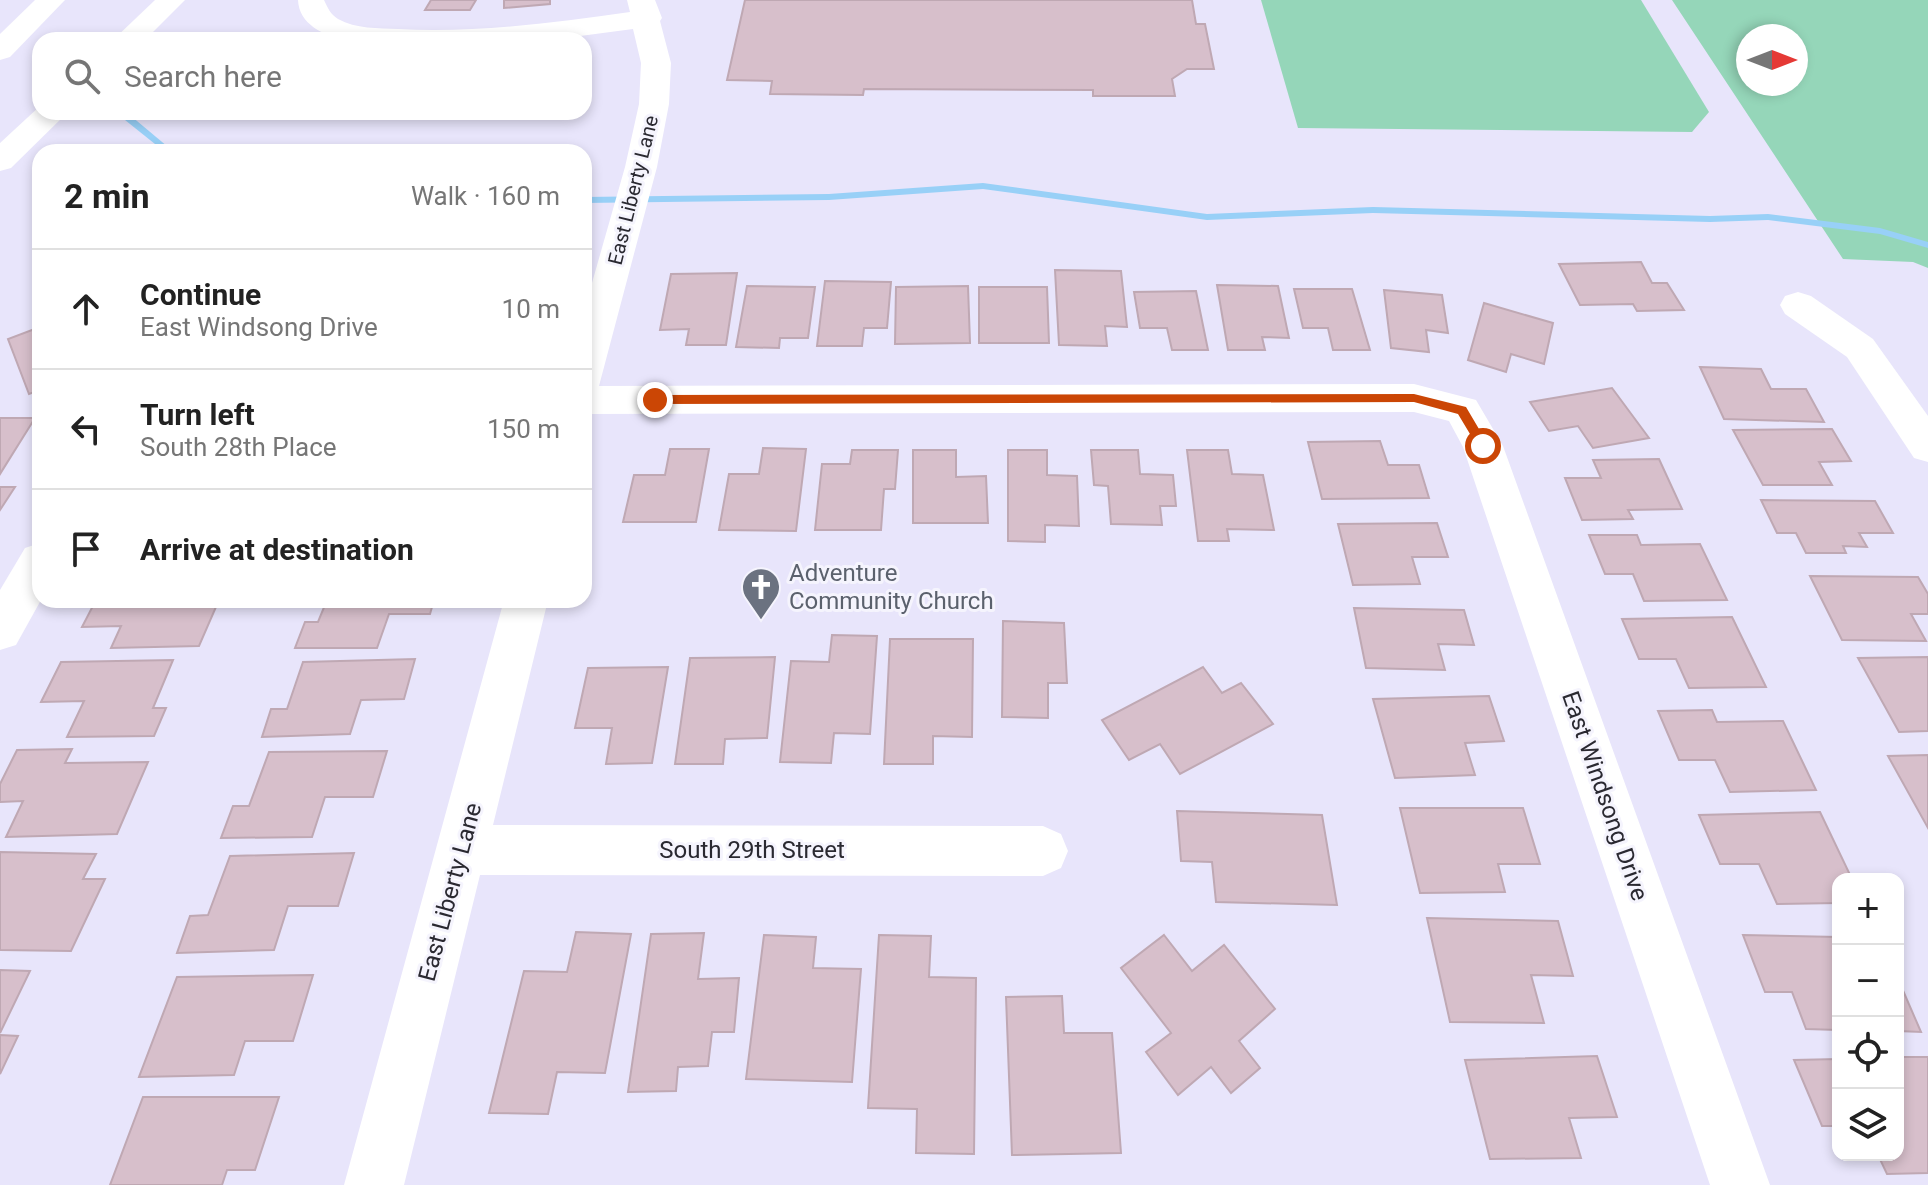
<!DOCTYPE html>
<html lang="en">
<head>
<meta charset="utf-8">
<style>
	:root { --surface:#fff; --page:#f2f2f2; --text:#222; --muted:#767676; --line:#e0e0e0 }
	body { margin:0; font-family:Roboto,sans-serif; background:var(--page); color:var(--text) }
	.controls { position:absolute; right:24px; bottom:24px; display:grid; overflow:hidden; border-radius:16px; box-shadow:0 4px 12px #0003 }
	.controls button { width:72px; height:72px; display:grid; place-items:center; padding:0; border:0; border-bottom:2px solid var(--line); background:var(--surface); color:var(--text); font:40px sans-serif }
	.compass { position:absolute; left:1736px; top:24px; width:72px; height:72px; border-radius:50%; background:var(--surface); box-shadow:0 4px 12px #0003; rotate:90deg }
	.stop { position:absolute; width:24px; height:24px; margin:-18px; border:6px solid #cb4605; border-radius:50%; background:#fff }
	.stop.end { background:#cb4605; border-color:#fff; box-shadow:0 2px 8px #0008 }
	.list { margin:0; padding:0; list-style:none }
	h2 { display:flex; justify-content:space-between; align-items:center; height:104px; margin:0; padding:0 32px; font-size:34px }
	h2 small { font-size:26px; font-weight:400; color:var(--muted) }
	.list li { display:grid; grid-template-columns:52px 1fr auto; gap:24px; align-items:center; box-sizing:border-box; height:120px; padding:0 32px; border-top:2px solid var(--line) }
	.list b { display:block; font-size:30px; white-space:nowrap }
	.list p { margin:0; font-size:26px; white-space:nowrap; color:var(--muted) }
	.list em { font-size:26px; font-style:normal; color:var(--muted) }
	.icon { flex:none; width:44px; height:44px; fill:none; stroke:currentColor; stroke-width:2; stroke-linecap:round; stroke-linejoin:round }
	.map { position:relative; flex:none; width:1928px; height:1185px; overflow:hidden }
	.search { position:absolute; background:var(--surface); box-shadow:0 4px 12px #0003; left:32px; top:32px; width:560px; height:88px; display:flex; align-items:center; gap:20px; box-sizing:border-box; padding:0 28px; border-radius:24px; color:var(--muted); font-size:30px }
	.panel { position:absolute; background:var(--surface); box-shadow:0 4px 12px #0003; left:32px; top:144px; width:560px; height:464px; border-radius:24px }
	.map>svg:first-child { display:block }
	.green { fill:#95d6b9; fill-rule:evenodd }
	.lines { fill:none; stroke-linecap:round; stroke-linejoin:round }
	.stream { fill:#98d0f7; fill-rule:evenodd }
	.building { fill:#d7bfcb; stroke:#bfa8b3; stroke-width:2 }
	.minor { fill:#fff; fill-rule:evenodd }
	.highway { fill:#fff; fill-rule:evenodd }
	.route { fill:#cb4605 }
	.labels { text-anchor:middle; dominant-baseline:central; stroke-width:6; stroke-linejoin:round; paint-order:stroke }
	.far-street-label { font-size:20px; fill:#2a2931; stroke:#f5f4fd }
	.worship-label { font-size:24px; fill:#5b616d; stroke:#f5f4fd; text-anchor:start }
	.street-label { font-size:24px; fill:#2a2931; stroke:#f5f4fd }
</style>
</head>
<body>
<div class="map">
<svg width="1928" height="1185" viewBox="0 0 1928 1185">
	<rect width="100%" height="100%" fill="#e8e5fb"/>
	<!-- green -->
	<g class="green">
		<polygon points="1261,0 1641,0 1709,112 1692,132 1298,128"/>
		<path d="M1672 0H1928V268L1913 262 1843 259ZM1748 36H1796V84H1748Z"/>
	</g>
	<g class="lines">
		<!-- stream -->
		<g class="stream">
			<polygon points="128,115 131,116 174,152 165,152 125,120 124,118"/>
			<polygon points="983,183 1207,214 1373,207 1710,216 1768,214 1880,228 1928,242 1928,248 1880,234 1768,220 1710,222 1373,213 1207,220 983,189 829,200 584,203 584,197 829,194"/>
		</g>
	</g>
	<!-- building -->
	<g class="building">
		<polygon points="431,0 476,0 470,10 425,10"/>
		<polygon points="504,0 550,0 550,4 504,8"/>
		<polygon points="745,0 1192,0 1196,24 1205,24 1214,69 1187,69 1172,79 1175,96 1093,96 1093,90 864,89 863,95 770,94 772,81 727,80"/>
		<polygon points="1641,262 1652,283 1667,283 1684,310 1637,311 1633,304 1580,305 1559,264"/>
		<polygon points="1055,270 1121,271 1127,327 1105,326 1107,346 1059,345"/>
		<polygon points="737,273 726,345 686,345 689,329 660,330 671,274"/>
		<polygon points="825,281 891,282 887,328 864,328 862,346 817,346"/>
		<polygon points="1217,285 1278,286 1289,338 1262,337 1265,350 1228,350"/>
		<polygon points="747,286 815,287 808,338 780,338 779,348 736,347"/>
		<polygon points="968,286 970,343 895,344 896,287"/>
		<polygon points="979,287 1047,287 1049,343 979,343"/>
		<polygon points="1294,289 1352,289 1370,350 1333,350 1328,328 1303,328"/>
		<polygon points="1384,290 1442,295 1448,333 1426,330 1429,352 1391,348"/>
		<polygon points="1196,291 1208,350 1172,350 1167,328 1140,328 1134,292"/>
		<polygon points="1484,303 1553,323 1544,364 1511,354 1506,372 1468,360"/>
		<polygon points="40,327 40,390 29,394 8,339"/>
		<polygon points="1700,367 1761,369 1771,389 1806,389 1824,422 1724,419"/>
		<polygon points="1612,388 1649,438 1593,448 1578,426 1549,431 1530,402"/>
		<polygon points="0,418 35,418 0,474"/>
		<polygon points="1832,429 1851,461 1819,462 1832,485 1763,485 1733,430"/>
		<polygon points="1380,441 1388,465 1419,465 1429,498 1322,499 1308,442"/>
		<polygon points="763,448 806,449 796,531 719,530 729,474 759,474"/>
		<polygon points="670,449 709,449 696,522 623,522 634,475 665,475"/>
		<polygon points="852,450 898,450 895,489 884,489 881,530 815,530 822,464 850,464"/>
		<polygon points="913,450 956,450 956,477 986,476 988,523 913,523"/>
		<polygon points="1008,450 1047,450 1047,475 1077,476 1079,526 1045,525 1045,542 1008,541"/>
		<polygon points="1091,450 1138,450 1140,474 1173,475 1176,506 1160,506 1162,525 1111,524 1108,486 1094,485"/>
		<polygon points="1187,450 1228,450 1232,474 1263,475 1274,530 1227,529 1229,541 1198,541"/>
		<polygon points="1659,459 1682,509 1628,510 1633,519 1582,520 1565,478 1601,478 1593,460"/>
		<polygon points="0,487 15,487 0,510"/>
		<polygon points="1761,500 1875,501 1893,533 1859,533 1867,547 1843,546 1846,553 1806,553 1796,533 1777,533"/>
		<polygon points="1437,523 1448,557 1412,557 1420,584 1353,585 1338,524"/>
		<polygon points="1589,535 1637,535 1641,545 1700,544 1727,600 1644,601 1633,574 1605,574"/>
		<polygon points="1810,576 1918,577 1928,594 1928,614 1911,614 1926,641 1842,640"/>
		<polygon points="96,600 219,600 199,646 111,648 121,626 82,627"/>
		<polygon points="327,600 434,600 430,614 389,614 377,648 295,648 305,622 318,622"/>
		<polygon points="1354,608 1464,610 1474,645 1438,644 1445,670 1366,668"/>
		<polygon points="1732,617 1766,687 1689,688 1676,659 1639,659 1622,619"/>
		<polygon points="1003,621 1064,623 1067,683 1048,683 1048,718 1002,717"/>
		<polygon points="832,635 877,636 870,734 834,733 831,763 780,762 791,661 829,662"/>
		<polygon points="890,639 973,639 972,737 933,736 933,764 884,764"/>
		<polygon points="775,657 767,738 725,739 723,764 675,764 690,658"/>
		<polygon points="1928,657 1928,731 1899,732 1858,658"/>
		<polygon points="415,659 404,699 361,700 350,734 262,737 271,709 287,709 303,662"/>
		<polygon points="173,660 153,708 166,708 154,736 67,737 84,701 41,702 61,662"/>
		<polygon points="668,667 652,763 606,764 612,728 575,728 588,668"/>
		<polygon points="1203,667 1222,693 1241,683 1273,724 1180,774 1160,744 1129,760 1102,720"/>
		<polygon points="1489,696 1504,741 1465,743 1475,775 1395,778 1373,699"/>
		<polygon points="1712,710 1717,722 1783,721 1816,790 1730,792 1715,760 1679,760 1658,711"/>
		<polygon points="72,749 65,763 148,762 117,834 6,837 23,801 0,802 0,784 17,750"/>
		<polygon points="387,751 373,797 325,797 312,837 221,838 233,806 249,806 269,752"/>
		<polygon points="1928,755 1928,828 1888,756"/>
		<polygon points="1400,808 1523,808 1540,864 1498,864 1505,892 1420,893"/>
		<polygon points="1177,811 1322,815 1337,905 1216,902 1212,862 1181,861"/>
		<polygon points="1820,812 1852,879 1838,879 1838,903 1777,904 1759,864 1720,864 1699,815"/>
		<polygon points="0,852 96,854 83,879 105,879 71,951 0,950"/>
		<polygon points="354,853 338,906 288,906 274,950 177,953 190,916 208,915 230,856"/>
		<polygon points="1427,918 1558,921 1573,976 1531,975 1544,1023 1450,1022"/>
		<polygon points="576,932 631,934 605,1073 557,1072 548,1114 489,1113 524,971 567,972"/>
		<polygon points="704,933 698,979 739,978 734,1032 712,1032 708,1066 678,1067 676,1091 628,1092 651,934"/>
		<polygon points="764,935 816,937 813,968 861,969 852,1082 746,1079"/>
		<polygon points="879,935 931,936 929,977 976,978 974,1154 916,1153 917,1109 868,1108"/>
		<polygon points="1164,935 1192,971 1224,945 1275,1009 1239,1041 1260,1068 1231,1093 1211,1067 1178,1095 1146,1052 1171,1033 1121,968"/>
		<polygon points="1743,935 1838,937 1838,1030 1806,1029 1792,992 1765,992"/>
		<polygon points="0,970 30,971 0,1033"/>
		<polygon points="313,975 293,1041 245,1041 234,1075 139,1077 177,977"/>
		<polygon points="1898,979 1921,1032 1898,1031"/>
		<polygon points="1062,996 1064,1033 1112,1033 1121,1153 1012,1155 1006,997"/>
		<polygon points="0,1035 18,1036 0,1074"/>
		<polygon points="1597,1056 1617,1117 1569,1118 1581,1158 1490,1159 1465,1060"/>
		<polygon points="1898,1057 1928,1057 1928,1173 1887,1174 1878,1155 1898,1155"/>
		<polygon points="1838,1059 1838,1126 1822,1126 1794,1060"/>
		<polygon points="143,1097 279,1097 255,1170 227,1170 222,1185 110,1185"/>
	</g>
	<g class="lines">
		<!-- minor -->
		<g class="minor">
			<path d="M298 0H324C328 8 330 14 338 19 356 29 378 28 398 29 476 33 553 23 630 12L627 0H655L662 18 660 21 671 63 669 104 657 167 599 386 1414 384 1476 400 1503 446 1770 1185H1710L1463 447 1449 421 1414 412 584 414V311L625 167 639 104 641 63 633 29 550 40H344C323 35 299 24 298 0Z"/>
			<polygon points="1798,292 1811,296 1873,339 1928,416 1928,462 1914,458 1847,357 1785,314 1780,305 1785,296"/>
			<polygon points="40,543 41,600 16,645 0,650 0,590 25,548"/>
			<polygon points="504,600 548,600 493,825 1043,826 1061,834 1068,851 1061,868 1043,876 480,875 404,1185 344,1185"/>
		</g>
		<!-- highway -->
		<g class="highway">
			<polygon points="35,0 65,0 10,57 0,60 0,34"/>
			<polygon points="155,0 185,0 145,40 113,40"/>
			<polygon points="40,106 40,112 68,112 11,168 0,171 0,143"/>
		</g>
	</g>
	<!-- route -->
	<polygon class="route" points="1414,394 1466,407 1489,446 1487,449 1479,449 1458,414 1414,402 655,404 649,400 655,395"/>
	<!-- icons -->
	<defs>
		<g id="church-pin" transform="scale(2)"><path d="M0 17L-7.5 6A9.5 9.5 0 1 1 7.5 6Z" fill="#6b7280" stroke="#f5f4fd"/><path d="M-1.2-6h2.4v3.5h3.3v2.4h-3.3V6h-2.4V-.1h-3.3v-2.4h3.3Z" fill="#fff"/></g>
	</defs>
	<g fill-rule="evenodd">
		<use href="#church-pin" x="761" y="587"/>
	</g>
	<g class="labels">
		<!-- far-street labels -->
		<g class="far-street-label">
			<text transform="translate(633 190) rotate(-76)">East Liberty Lane</text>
		</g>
		<!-- worship labels -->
		<g class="worship-label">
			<text x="789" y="573">Adventure<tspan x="789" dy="28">Community Church</tspan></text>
		</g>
		<!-- street labels -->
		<g class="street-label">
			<text transform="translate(1605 796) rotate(71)">East Windsong Drive</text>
			<text x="752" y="850">South 29th Street</text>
			<text transform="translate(450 892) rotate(-75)">East Liberty Lane</text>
		</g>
	</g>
</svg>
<div class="controls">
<button>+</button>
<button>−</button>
<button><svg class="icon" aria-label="locate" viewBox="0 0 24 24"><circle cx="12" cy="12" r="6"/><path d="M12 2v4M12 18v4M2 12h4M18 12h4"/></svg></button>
<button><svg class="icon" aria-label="layers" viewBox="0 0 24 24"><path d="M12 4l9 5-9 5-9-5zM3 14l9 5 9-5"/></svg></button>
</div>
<svg class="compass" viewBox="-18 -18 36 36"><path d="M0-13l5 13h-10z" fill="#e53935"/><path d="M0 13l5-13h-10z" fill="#767676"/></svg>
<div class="stop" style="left:1483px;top:446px"></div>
<div class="stop end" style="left:655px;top:400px"></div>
<div class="search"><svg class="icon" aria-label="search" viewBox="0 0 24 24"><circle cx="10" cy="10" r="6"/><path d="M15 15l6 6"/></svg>Search here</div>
<section class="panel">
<h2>2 min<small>Walk · 160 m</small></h2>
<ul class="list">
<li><svg class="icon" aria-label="ahead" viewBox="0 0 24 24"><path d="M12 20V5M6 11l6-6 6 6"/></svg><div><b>Continue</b><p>East Windsong Drive</p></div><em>10 m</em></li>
<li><svg class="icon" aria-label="left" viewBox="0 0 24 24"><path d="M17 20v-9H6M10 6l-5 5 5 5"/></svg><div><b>Turn left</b><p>South 28th Place</p></div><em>150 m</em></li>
<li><svg class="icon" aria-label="arrive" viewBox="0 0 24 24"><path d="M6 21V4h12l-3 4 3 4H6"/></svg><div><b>Arrive at destination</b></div></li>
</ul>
</section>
</div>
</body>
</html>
